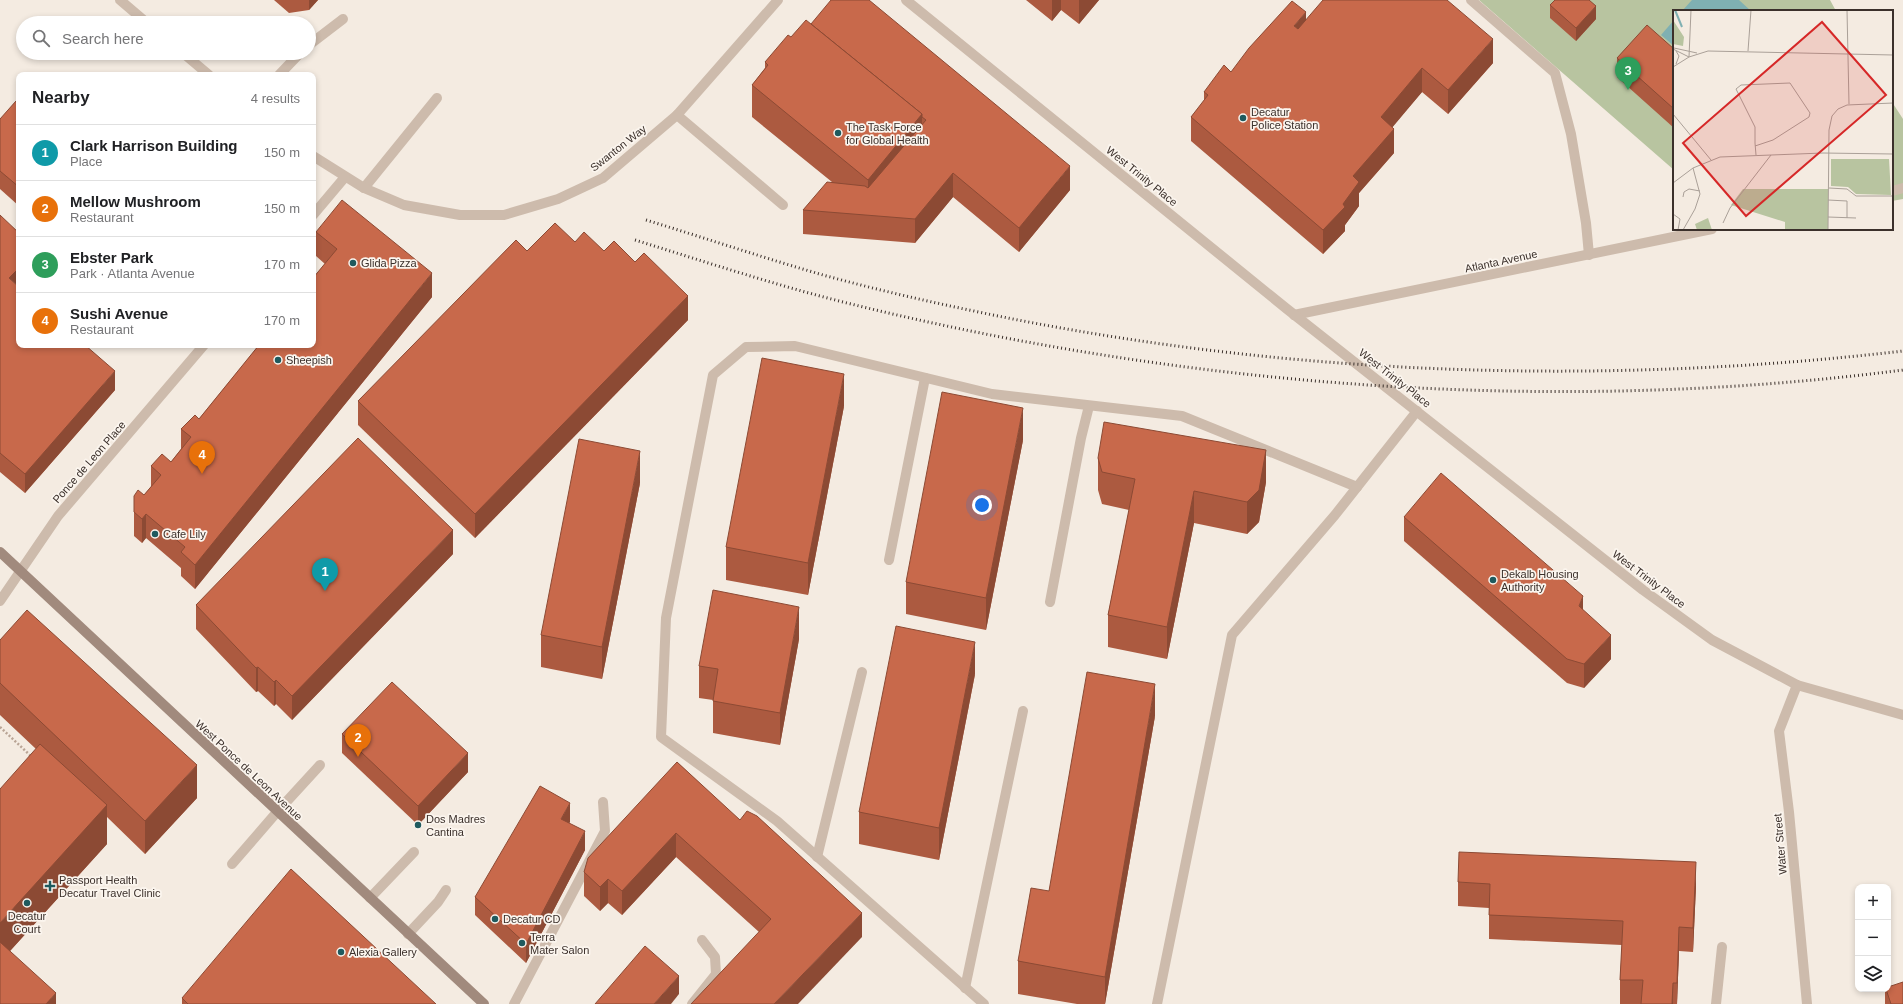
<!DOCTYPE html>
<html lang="en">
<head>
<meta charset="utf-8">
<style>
	:root { --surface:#fff; --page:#f2f2f2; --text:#202124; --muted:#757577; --line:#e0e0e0; --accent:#1f5a5e }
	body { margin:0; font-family:Helvetica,sans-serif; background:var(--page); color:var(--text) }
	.controls { position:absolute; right:12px; bottom:12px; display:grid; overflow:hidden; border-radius:8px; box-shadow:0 2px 6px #0003 }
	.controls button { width:36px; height:36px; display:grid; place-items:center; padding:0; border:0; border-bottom:1px solid var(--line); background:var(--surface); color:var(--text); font:20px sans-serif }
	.you { position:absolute; left:982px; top:505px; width:14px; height:14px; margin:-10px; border:3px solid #fff; border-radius:50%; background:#1a73e8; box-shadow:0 0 0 6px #1a73e833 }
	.badge { display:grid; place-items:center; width:26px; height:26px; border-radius:50%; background:var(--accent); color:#fff; font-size:13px; font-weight:700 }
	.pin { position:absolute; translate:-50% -33px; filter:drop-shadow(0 1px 2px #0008) }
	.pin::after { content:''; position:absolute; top:21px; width:14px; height:12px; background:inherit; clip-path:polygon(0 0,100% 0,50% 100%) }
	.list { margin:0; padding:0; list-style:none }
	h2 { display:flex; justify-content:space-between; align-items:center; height:52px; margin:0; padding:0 16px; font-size:17px }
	h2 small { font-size:13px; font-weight:400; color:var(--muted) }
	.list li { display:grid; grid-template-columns:26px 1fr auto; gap:12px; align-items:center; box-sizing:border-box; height:56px; padding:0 16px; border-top:1px solid var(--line) }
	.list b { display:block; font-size:15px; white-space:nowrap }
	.list p { margin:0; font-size:13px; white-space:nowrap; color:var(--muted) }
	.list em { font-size:13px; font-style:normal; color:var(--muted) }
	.icon { flex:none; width:22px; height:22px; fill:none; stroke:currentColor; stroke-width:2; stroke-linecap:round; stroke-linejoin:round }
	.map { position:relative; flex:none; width:1903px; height:1004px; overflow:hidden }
	.search { position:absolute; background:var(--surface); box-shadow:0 2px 6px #0003; left:16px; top:16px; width:300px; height:44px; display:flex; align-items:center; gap:10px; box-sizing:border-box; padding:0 14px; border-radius:22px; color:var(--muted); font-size:15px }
	.panel { position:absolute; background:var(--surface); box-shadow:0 2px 6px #0003; left:16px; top:72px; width:300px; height:276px; border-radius:8px }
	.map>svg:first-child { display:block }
	.green { fill:#b8c4a0 }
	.water { fill:#7fb0b2 }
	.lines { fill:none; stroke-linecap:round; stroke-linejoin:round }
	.path { stroke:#b9a596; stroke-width:2.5; stroke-dasharray:2 2; stroke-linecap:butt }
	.service { stroke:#cdbbac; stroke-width:10 }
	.minor { stroke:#cdbbac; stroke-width:10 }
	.tertiary { stroke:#cdbbac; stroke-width:10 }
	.secondary { stroke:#a18a7d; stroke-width:10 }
	.rail { stroke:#3b302b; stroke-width:3; stroke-dasharray:1 3; stroke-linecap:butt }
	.wall { fill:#ac5a40 }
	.shaded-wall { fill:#8c4a34 }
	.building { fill:#c8694b; stroke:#8c4a34 }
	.poi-dot { fill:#1f5a5e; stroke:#fbf5ee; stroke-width:1.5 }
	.labels { text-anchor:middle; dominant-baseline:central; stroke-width:3.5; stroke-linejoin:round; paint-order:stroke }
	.poi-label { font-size:11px; fill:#3b302b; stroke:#fbf5ee; text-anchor:start }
	.street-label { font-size:11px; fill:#3b302b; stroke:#fbf5ee }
	.inset-river { fill:none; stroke:#7fb0b2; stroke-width:2 }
	.inset-road { fill:none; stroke:#aaa098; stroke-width:1 }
	.view { fill:#d62828; fill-opacity:0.15; stroke:#d62828; stroke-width:2 }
	.inset-edge { fill:none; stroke:#3b302b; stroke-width:2 }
</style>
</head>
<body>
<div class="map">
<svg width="1903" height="1004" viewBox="0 0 1903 1004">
	<rect width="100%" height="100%" fill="#f4ebe1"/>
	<!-- green -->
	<g class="green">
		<polygon points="1479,0 1830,0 1836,11 1674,11 1674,170"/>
		<polygon points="1892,102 1903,119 1903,199 1892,201"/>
	</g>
	<!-- water -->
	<g class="water">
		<polygon points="1692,0 1739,0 1751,11 1682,11"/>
		<polygon points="1674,20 1674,46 1661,35"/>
	</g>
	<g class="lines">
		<!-- path -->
		<polyline class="path" points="0,727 32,757"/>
		<!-- service -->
		<g class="service">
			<polyline points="1471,0 1555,73 1571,134 1586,223 1589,255"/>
			<polyline points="309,45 343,19"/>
			<polyline points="279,75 300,53"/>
			<polyline points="677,115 783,205"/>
			<polyline points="364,188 437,98"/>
			<polyline points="889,560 925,378"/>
			<polyline points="1050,602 1081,438 1089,406"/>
			<polyline points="817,857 862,672"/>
			<polyline points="232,864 277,812 320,765"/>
			<polyline points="370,898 414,852"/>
			<polyline points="408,934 438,902 446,890"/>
			<polyline points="965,988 1023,711"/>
			<polyline points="514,1004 605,831 603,802"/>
			<polyline points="692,1004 716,974 715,957 702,940"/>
			<polyline points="1716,1004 1722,947"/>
		</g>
		<!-- minor -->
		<g class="minor">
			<polyline points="120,0 147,23"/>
			<polyline points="183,53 209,75"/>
			<polyline points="313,156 364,188 404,205 460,215 504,215 558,199 603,178 677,115 778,0"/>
			<polyline points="1892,191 1903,188"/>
			<polyline points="313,215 345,177"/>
			<polyline points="1294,315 1712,229"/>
			<polyline points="0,601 58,516 204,345"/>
			<polyline points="1797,685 1779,731 1789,812 1807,1004"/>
			<polyline points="984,1004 777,821 661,737 666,618 713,375 746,347 795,346 992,394 1182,416 1357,487"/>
			<polyline points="1157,1004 1232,635 1335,515 1417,411"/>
		</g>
		<!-- tertiary -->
		<polyline class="tertiary" points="906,0 1287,309 1643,590 1712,640 1797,685 1903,715"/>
		<!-- secondary -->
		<polyline class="secondary" points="0,552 484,1004"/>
		<!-- rail -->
		<g class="rail">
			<path d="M646 220C705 238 764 258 823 275 881 291 939 304 998 316 1294 376 1603 386 1903 351"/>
			<path d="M635 240C706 262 778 286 851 304 1191 388 1555 415 1903 370"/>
		</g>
	</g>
	<!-- wall -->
	<g class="wall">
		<polygon points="274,0 318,0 309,10 289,13"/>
		<polygon points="1026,0 1099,0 1079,24 1061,10 1052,21"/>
		<polygon points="1550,5 1596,19 1576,41 1550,18"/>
		<polygon points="1306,21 1493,63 1448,114 1422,92 1392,127 1394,153 1359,193 1359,206 1345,225 1345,231 1323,254 1191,141 1191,117 1204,101 1204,92 1231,72"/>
		<polygon points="811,24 1070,190 1019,252 953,197 915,243 803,234 803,210 832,182 752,117 752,85 765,68 765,62 791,37"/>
		<polygon points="1674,49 1674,128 1617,77 1617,58"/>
		<polygon points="19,104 19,206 0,189 0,119"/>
		<polygon points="0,215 19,345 115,390 25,493 0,472"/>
		<polygon points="316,232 432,297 195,589 181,576 181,568 146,538 142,543 134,536 134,496 144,495 151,487 151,466 171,462 181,449 181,429 199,419 325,264 316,256"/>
		<polygon points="575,242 604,251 688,320 475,538 358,425 358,401 527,251"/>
		<polygon points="844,406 808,595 726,580 726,547"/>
		<polygon points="1023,440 986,630 906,614 906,582"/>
		<polygon points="1098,458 1266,482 1259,522 1247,534 1194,523 1167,659 1108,647 1108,615 1129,510 1102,504 1098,490"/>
		<polygon points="640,483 602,679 541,667 541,635"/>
		<polygon points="1404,517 1583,610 1611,659 1584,688 1567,683 1404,541"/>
		<polygon points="453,554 292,720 276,704 274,706 258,691 256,692 196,629 196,605"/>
		<polygon points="799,639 780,745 713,733 713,700 699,698 699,666"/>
		<polygon points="0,640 197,798 145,854 107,817 107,844 10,951 56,1004 0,1004 36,749 0,715"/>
		<polygon points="975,674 939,860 859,844 859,812"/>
		<polygon points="1155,716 1105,1004 1077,1004 1018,994 1018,961 1049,891"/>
		<polygon points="342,734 468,772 418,825 342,753"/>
		<polygon points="677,762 862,937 759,932 676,857 622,915 608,903 600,911 584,896 584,872"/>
		<polygon points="570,822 569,823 585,850 526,963 475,915 475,897"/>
		<polygon points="1458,882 1696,886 1693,952 1679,951 1677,1004 1620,1004 1620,980 1622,945 1489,939 1489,908 1458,906"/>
		<polygon points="1885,989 1903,1004 1885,1004"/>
		<polygon points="182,998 436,1004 182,1004"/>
	</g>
	<!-- shaded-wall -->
	<g class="shaded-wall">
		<polygon points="309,0 318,0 309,10"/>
		<polygon points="1052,0 1061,0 1061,10 1052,21"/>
		<polygon points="1079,0 1099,0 1079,24"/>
		<polygon points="1596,6 1596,19 1576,41 1576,28"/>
		<polygon points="1306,12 1306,36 1294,26"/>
		<polygon points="1493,39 1493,63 1448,114 1448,90"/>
		<polygon points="1422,68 1422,92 1381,141 1381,117"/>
		<polygon points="922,114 922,147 868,212 868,180"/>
		<polygon points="1394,129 1394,153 1359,193 1359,206 1345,225 1345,231 1323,254 1323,230 1343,204 1353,176"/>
		<polygon points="1070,166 1070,190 1019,252 1019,228"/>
		<polygon points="953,173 953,197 915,243 915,219"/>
		<polygon points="19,268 19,287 9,278"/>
		<polygon points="432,273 432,297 195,589 195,565"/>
		<polygon points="688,296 688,320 475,538 475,514"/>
		<polygon points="115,371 115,390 25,493 25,474"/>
		<polygon points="844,374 844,406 808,595 808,563"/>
		<polygon points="1023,408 1023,440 986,630 986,598"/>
		<polygon points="1266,450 1266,482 1259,522 1247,534 1247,502"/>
		<polygon points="640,451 640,483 602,679 602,647"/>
		<polygon points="1194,491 1194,523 1167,659 1167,627"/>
		<polygon points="146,514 146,538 142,543 142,519"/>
		<polygon points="453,530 453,554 292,720 292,696"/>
		<polygon points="1583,596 1583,620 1579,606"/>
		<polygon points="799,607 799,639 780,745 780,713"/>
		<polygon points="1611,635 1611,659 1584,688 1584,664"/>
		<polygon points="975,642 975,674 939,860 939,828"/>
		<polygon points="258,667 258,691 256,692 256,668"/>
		<polygon points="276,680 276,704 274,706 274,682"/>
		<polygon points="1155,684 1155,716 1105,1004 1105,977"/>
		<polygon points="468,753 468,772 418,825 418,806"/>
		<polygon points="197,765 197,798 145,854 145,821"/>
		<polygon points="570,803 570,822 561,838 561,819"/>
		<polygon points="107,805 107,844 0,962 0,923"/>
		<polygon points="585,831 585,850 526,963 526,944"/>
		<polygon points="676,833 676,857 622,915 622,891"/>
		<polygon points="1696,862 1696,886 1693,952 1693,928"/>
		<polygon points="608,879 608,903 600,911 600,887"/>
		<polygon points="862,913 862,937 798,1004 774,1004"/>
		<polygon points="1679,927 1679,951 1677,1004 1677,983"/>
		<polygon points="679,976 679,994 671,1004 654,1004"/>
		<polygon points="1673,983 1673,1004 1672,1004"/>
		<polygon points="56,993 56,1004 46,1004"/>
	</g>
	<!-- building -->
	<g class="building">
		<polygon points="831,0 869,0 1070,166 1019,228 953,173 915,219 803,210 827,182 865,186 868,188 926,120 922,117 922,114 811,24"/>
		<polygon points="1323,0 1447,0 1493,39 1448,90 1422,68 1381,117 1394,129 1353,176 1359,182 1343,204 1345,207 1323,230 1191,117 1208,95 1204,92 1224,65 1231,72 1249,48 1292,1 1306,12 1294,26 1298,29"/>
		<polygon points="1555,0 1589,0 1596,6 1576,28 1550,5"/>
		<polygon points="806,20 922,114 868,180 752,85 768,65 765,62 788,35 791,37"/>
		<polygon points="1647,25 1674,49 1674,109 1617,58"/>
		<polygon points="16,101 19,104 19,187 0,171 0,119"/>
		<polygon points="342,200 432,273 195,565 181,552 185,547 146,514 142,519 134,512 134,496 138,490 144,495 161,475 151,466 162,454 171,462 191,437 181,429 195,415 199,419 259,345 313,345 313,278 337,249 316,232"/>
		<polygon points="0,215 19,233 19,268 9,278 19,287 19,345 85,345 115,371 25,474 0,453"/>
		<polygon points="555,223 575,242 584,232 604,251 614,241 635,262 644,253 688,296 475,514 358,401 516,240 527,251"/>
		<polygon points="762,358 844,374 808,563 726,547"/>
		<polygon points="942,392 1023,408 986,598 906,582"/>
		<polygon points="1104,422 1266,450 1259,490 1247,502 1194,491 1167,627 1108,615 1135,479 1102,472 1098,458"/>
		<polygon points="358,438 453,530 292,696 276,680 274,682 258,667 256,668 196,605"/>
		<polygon points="579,439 640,451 602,647 541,635"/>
		<polygon points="1441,473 1583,596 1579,606 1611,635 1584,664 1567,659 1404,517"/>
		<polygon points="713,590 799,607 780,713 713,701 718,669 699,666"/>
		<polygon points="27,610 197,765 145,821 0,683 0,640"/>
		<polygon points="896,626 975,642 939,828 859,812"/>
		<polygon points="1087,672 1155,684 1105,977 1018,961 1031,888 1049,891"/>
		<polygon points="392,682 468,753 418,806 342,734"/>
		<polygon points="40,744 107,805 0,923 0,789"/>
		<polygon points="677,762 740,820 747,811 757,816 862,913 774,1004 691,1004 771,919 676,833 622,891 608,879 600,887 584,872 588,858"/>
		<polygon points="540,786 570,803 561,819 585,831 526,944 475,897"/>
		<polygon points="1459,852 1696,862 1693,928 1679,927 1677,983 1673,983 1672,1004 1641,1004 1643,980 1620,980 1623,921 1489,915 1490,884 1458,882"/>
		<polygon points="291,869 436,1004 188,1004 182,998"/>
		<polygon points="0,942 56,993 46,1004 0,1004"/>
		<polygon points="645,946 679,976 654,1004 595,1004"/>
		<polygon points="1903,982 1903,1004 1891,1004 1886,989 1888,989 1888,987"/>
	</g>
	<!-- markers -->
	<g class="poi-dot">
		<circle cx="1243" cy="118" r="4"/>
		<circle cx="838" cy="133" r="4"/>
		<circle cx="353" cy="263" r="4"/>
		<circle cx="278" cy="360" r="4"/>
		<circle cx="155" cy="534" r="4"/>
		<circle cx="1493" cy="580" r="4"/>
		<circle cx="418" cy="825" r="4"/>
		<path d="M48 880h4v4h4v4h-4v4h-4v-4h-4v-4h4z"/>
		<circle cx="27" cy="903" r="4"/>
		<circle cx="495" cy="919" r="4"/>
		<circle cx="522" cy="943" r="4"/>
		<circle cx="341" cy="952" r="4"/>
	</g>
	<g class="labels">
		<!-- poi labels -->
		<g class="poi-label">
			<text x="1251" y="112">Decatur<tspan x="1251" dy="13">Police Station</tspan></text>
			<text x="846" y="127">The Task Force<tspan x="846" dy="13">for Global Health</tspan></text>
			<text x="361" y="263">Glida Pizza</text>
			<text x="286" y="360">Sheepish</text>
			<text x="163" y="534">Cafe Lily</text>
			<text x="1501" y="574">Dekalb Housing<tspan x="1501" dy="13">Authority</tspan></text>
			<text x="426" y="819">Dos Madres<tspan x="426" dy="13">Cantina</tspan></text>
			<text x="59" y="880">Passport Health<tspan x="59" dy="13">Decatur Travel Clinic</tspan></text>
			<text x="27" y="916" text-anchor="middle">Decatur<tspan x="27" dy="13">Court</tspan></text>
			<text x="503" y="919">Decatur CD</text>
			<text x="530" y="937">Terra<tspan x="530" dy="13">Mater Salon</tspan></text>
			<text x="349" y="952">Alexia Gallery</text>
		</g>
		<!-- street labels -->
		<g class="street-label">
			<text transform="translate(618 148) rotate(-38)">Swanton Way</text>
			<text transform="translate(1142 176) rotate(39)">West Trinity Place</text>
			<text transform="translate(1501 261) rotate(-12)">Atlanta Avenue</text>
			<text transform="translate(1395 378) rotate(38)">West Trinity Place</text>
			<text transform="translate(89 462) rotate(-49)">Ponce de Leon Place</text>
			<text transform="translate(1649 579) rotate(37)">West Trinity Place</text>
			<text transform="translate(249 770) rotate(43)">West Ponce de Leon Avenue</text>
			<text transform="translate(1780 844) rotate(-95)">Water Street</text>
		</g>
	</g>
	<!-- overview -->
	<g transform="translate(1673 10)">
		<rect width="220" height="220" fill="#f4ebe1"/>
		<path d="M0 10 11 27 10 36 0 34ZM158 149H216L218 185 183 184 175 177 158 176ZM70 179H155V220H112V212L58 195ZM35 208 39 220H24L22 214Z" fill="#b8c4a0"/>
		<path class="inset-river" d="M2 0 9 17"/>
		<path class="inset-road" d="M174 0 176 94M1 38 24 43M0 39 16 47 18 0M75 41 78 0M3 54 6 46 3 41M0 57 16 47 35 41 220 45M0 104 38 150M82 136 100 130 136 107 137 103 117 73 68 75 63 79 82 117V133L83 145M0 173 20 158 47 147 150 143 220 144M156 178 174 179 183 186H220M10 187 11 182 16 179 27 181M155 190 174 191V208M0 204 7 209 5 220M155 207 183 208M50 213 57 198 98 145M10 220 22 199 27 184 20 158M155 220 156 120 159 106 165 99 174 95 220 93"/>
		<path class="view" d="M149 12 213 85 73 206 10 133Z"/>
		<rect width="220" height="220" class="inset-edge"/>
	</g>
</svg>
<div class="controls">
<button>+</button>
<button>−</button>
<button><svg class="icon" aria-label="layers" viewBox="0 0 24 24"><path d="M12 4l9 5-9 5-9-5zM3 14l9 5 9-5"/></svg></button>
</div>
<div class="you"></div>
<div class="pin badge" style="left:325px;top:591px;background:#0f9aa8">1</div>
<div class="pin badge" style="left:358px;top:757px;background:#e8710a">2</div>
<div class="pin badge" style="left:1628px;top:90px;background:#2e9e5b">3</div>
<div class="pin badge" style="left:202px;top:474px;background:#e8710a">4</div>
<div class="search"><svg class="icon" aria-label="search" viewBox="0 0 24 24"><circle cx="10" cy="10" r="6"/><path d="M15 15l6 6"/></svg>Search here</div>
<section class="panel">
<h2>Nearby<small>4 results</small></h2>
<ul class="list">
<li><span class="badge" style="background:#0f9aa8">1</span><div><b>Clark Harrison Building</b><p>Place</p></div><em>150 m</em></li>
<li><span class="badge" style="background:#e8710a">2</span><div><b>Mellow Mushroom</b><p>Restaurant</p></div><em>150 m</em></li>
<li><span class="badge" style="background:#2e9e5b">3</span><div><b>Ebster Park</b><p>Park · Atlanta Avenue</p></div><em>170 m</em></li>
<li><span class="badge" style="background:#e8710a">4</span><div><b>Sushi Avenue</b><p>Restaurant</p></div><em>170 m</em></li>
</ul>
</section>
</div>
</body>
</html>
